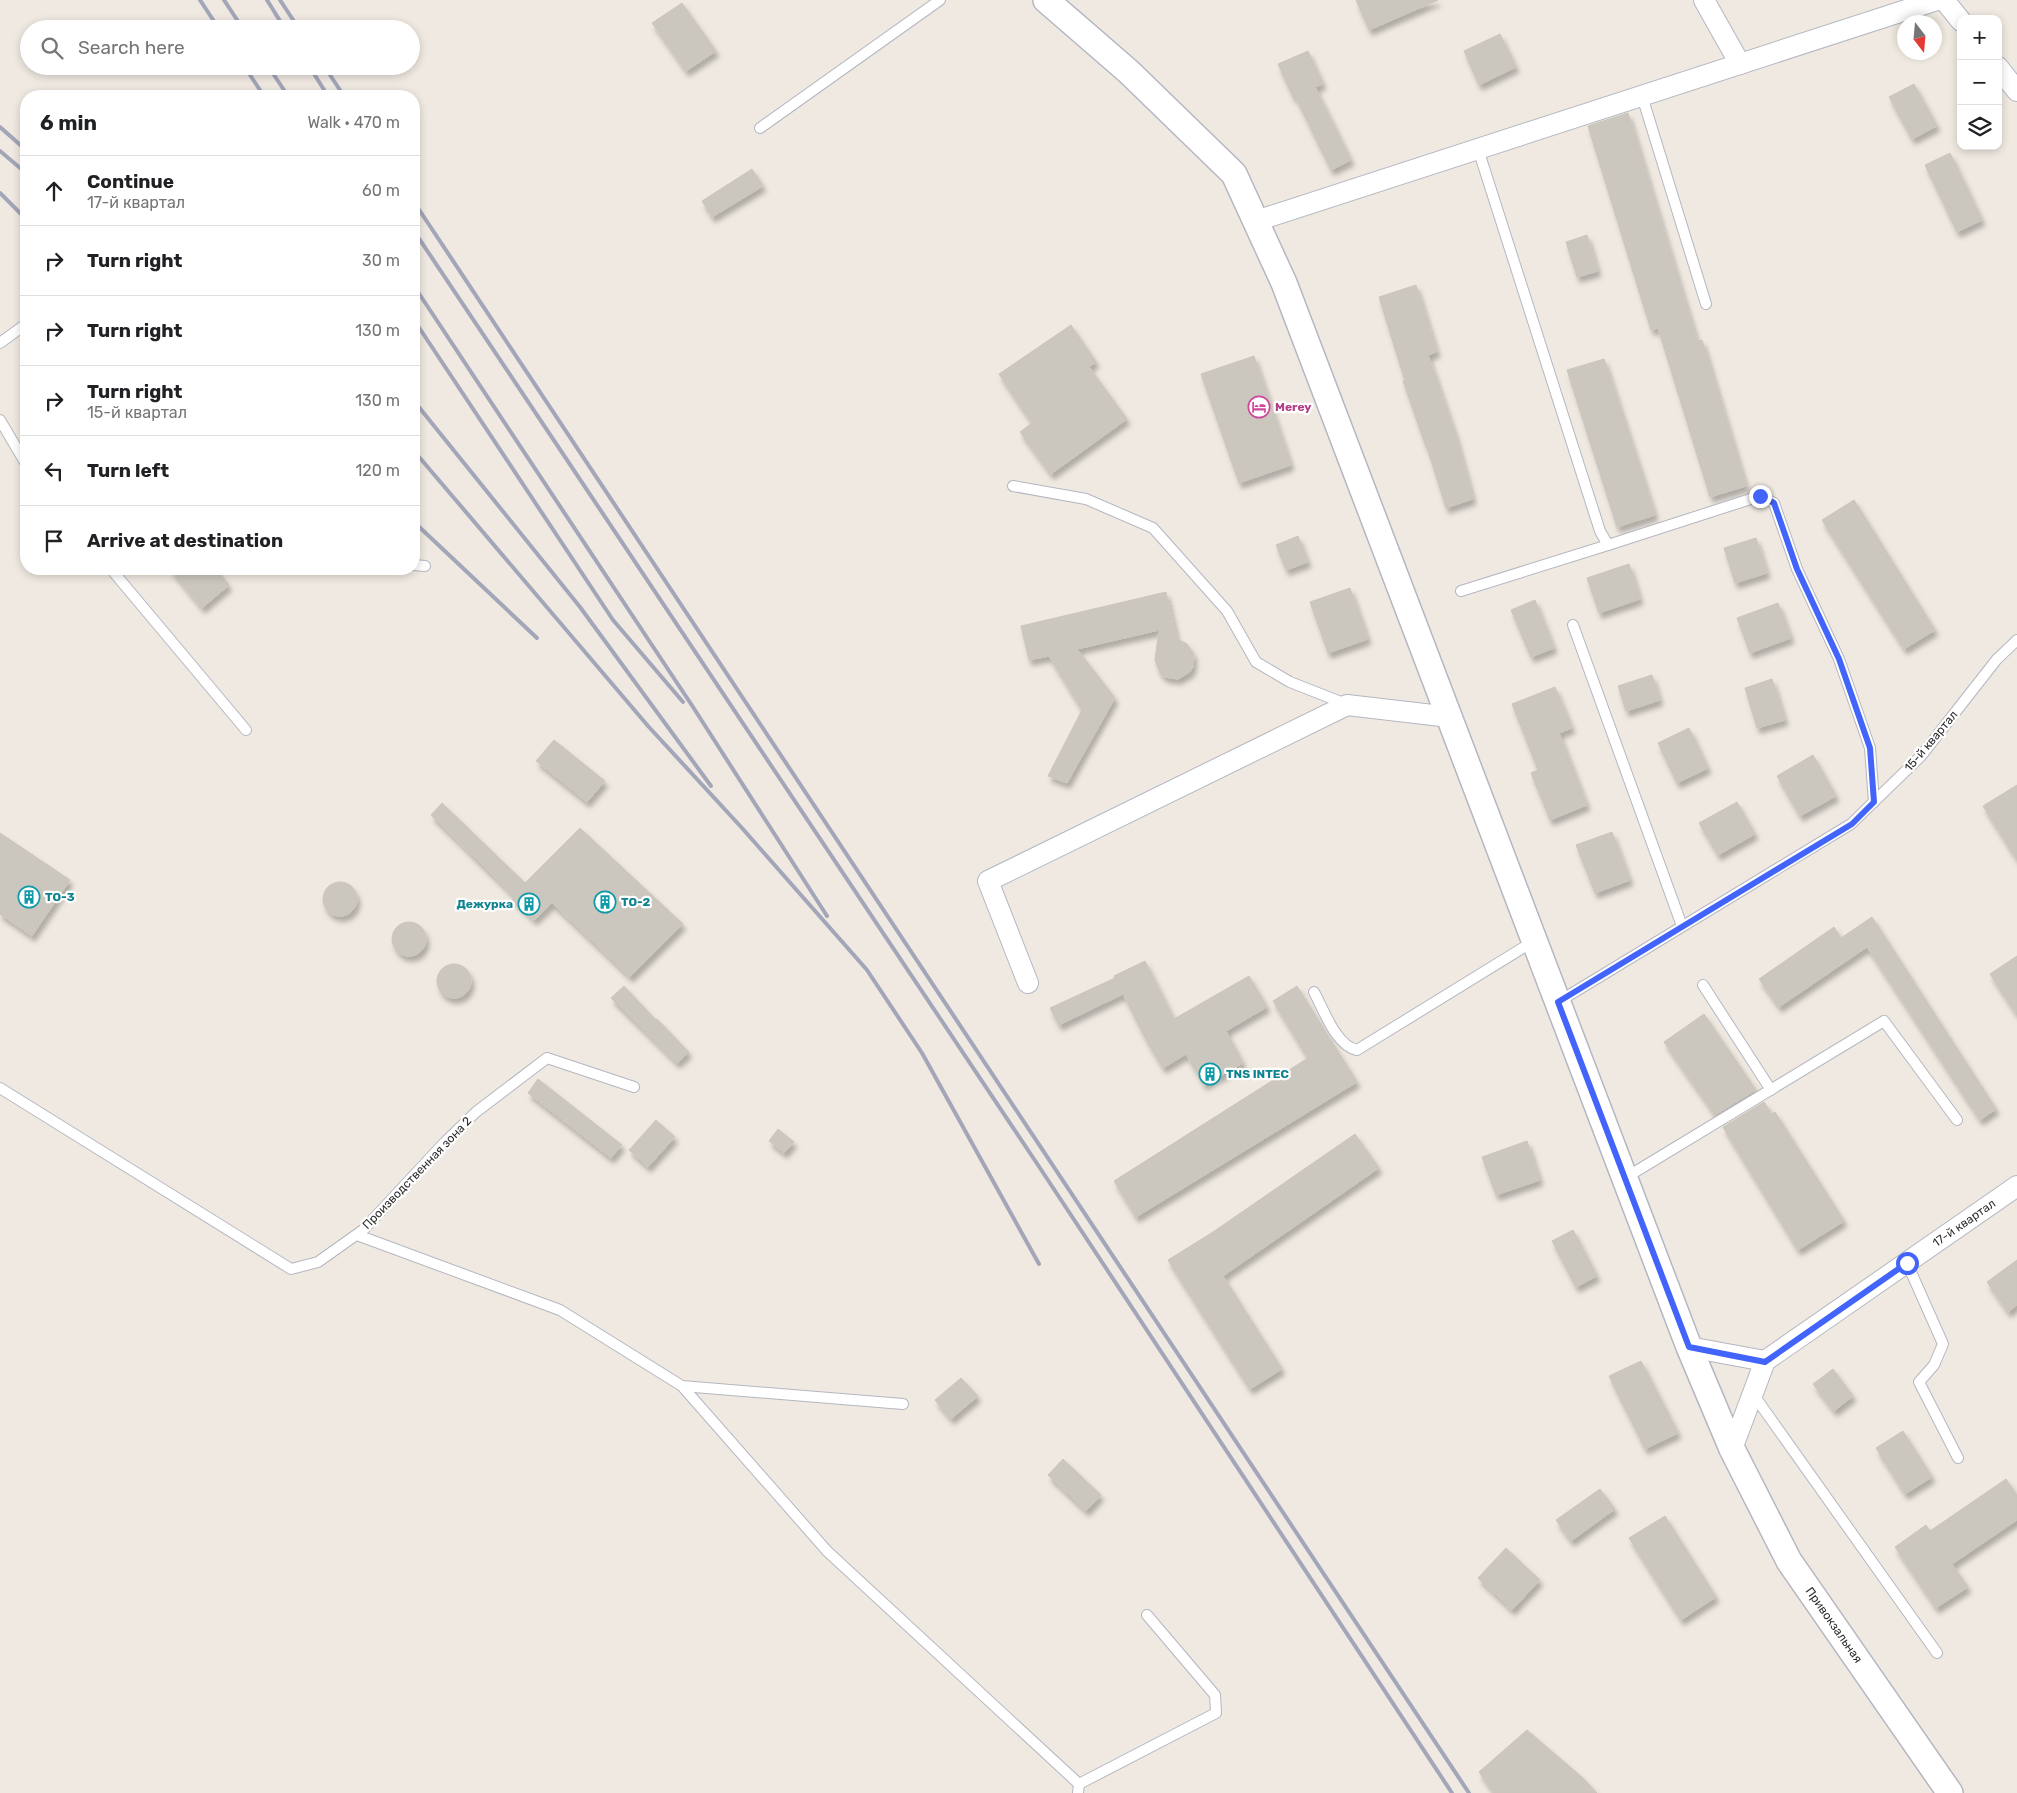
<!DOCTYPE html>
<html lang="en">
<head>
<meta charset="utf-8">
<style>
	:root { --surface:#fff; --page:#f6f6f6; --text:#202124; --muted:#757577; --line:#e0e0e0 }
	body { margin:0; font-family:Rubik,sans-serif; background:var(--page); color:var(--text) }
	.controls { position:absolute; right:15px; top:15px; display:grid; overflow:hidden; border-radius:10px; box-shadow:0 2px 8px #0003 }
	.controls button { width:45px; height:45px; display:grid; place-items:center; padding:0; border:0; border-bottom:1px solid var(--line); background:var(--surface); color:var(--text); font:25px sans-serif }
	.compass { position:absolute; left:1897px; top:15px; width:45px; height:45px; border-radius:50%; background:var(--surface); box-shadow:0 2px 8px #0003; rotate:164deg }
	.stop { position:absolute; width:15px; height:15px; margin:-11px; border:4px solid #4264fb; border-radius:50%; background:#fff }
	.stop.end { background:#4264fb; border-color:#fff; box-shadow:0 1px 5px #0008 }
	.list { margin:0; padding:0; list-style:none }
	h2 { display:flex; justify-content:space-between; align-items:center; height:65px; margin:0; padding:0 20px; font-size:21px }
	h2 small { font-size:16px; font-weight:400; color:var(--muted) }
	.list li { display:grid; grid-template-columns:32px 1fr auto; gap:15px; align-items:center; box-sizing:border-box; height:70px; padding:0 20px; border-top:1px solid var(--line) }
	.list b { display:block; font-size:19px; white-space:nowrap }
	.list p { margin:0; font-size:16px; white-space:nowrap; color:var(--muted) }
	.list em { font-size:16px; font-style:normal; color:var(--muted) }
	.icon { flex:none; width:28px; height:28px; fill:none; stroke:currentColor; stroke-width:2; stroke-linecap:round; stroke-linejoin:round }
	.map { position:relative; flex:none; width:2017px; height:1793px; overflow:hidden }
	.search { position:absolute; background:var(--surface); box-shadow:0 2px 8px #0003; left:20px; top:20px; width:400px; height:55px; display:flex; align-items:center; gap:12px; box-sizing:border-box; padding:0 18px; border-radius:28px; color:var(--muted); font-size:19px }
	.panel { position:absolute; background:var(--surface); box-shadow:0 2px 8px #0003; left:20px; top:90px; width:400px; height:485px; border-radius:20px }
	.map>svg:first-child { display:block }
	.building { fill:#cbc7bf; stroke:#cbc5ba; filter:url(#shadow) }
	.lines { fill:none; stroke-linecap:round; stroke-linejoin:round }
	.service-casing { stroke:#b4b7c1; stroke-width:12 }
	.minor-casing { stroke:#b4b7c1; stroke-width:22 }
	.tertiary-casing { stroke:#b4b7c1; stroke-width:28 }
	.service { stroke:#fff; stroke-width:10 }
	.minor { stroke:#fff; stroke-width:20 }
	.tertiary { stroke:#fff; stroke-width:25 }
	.rail { stroke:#a3a6b8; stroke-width:4 }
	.route { stroke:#4264fb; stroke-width:6 }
	.labels { text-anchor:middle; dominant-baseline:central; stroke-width:4.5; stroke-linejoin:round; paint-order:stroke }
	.hotel-label { font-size:12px; font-weight:bold; fill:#b23c85; stroke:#fff; text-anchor:start }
	.street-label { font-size:12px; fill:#2e2e2e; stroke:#fff }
	.culture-label { font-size:12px; font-weight:bold; fill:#0d838f; stroke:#fff; text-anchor:start }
</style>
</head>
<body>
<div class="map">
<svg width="2017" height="1793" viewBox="0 0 2017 1793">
	<defs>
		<filter id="shadow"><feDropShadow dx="3" dy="5.5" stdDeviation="2.5" flood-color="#0004"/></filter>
	</defs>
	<rect width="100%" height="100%" fill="#efe9e1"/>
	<!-- building -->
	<g class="building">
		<polygon points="1356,0 1438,0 1369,30"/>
		<polygon points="682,3 716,51 686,71 652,23"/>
		<polygon points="1500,34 1516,67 1479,85 1464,51"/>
		<polygon points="1308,51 1323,84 1315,87 1351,160 1331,170 1295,96 1293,97 1278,64"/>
		<polygon points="1914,84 1937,126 1912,139 1889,97"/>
		<polygon points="1628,113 1697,341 1702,340 1746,486 1710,497 1658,328 1651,330 1588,126"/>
		<polygon points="1950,153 1982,220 1957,232 1925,165"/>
		<polygon points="752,169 763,186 712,217 702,201"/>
		<polygon points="1587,235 1598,271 1577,277 1566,242"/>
		<polygon points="1416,285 1437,352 1428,355 1456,437 1473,499 1446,508 1427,447 1426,447 1403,381 1405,381 1379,297"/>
		<polygon points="1071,325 1096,362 1089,367 1127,419 1051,474 1020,432 1032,423 999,374"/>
		<polygon points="1254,356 1291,465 1239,483 1201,374"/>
		<polygon points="1604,359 1655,515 1617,527 1567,370"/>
		<polygon points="1854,500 1935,630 1904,649 1822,520"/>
		<polygon points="1298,536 1308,562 1286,570 1276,545"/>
		<polygon points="1756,538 1767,573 1735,583 1724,548"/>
		<polygon points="1629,564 1640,599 1599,613 1587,578"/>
		<polygon points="170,569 216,569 229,585 202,608"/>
		<polygon points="1350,588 1368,639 1328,653 1310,602"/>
		<polygon points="1166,592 1177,639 1187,644 1194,655 1193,667 1190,672 1178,679 1165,677 1160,673 1155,660 1159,630 1077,649 1115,698 1067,783 1048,776 1082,710 1049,656 1029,660 1021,626"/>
		<polygon points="1535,600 1554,648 1531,657 1511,610"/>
		<polygon points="1778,603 1791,638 1750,653 1737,618"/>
		<polygon points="1652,675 1660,700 1626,711 1618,686"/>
		<polygon points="1772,679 1785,720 1757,728 1745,688"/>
		<polygon points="1555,687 1572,728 1559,733 1587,805 1550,820 1531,773 1538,770 1512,704"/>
		<polygon points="1689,728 1708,768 1677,783 1658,743"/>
		<polygon points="554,740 605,781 587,802 536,761"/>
		<polygon points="1813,755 1836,796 1800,816 1777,776"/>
		<polygon points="2017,785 2017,860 1983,806"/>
		<polygon points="1737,802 1755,834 1718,855 1699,823"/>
		<polygon points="442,803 525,883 580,828 683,924 630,977 552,903 534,920 512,899 514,896 431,815"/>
		<polygon points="1612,832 1630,880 1595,893 1576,845"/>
		<polygon points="0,833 70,880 32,936 0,914"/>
		<circle cx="340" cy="899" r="17"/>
		<polygon points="1872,917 1996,1109 1980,1120 1867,947 1779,1007 1759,979 1834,927 1841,938"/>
		<circle cx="409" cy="939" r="17"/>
		<polygon points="2017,956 2017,1015 1990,974"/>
		<polygon points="1145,961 1174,1019 1249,976 1267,1007 1226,1031 1243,1063 1204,1085 1186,1054 1163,1068 1147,1041 1123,994 1059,1025 1050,1008 1115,978 1114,976"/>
		<circle cx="454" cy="981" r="17"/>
		<polygon points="624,986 656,1020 657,1019 689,1052 677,1063 611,998"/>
		<polygon points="1297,986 1357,1082 1136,1217 1114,1181 1308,1058 1273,1001"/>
		<polygon points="1704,1014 1756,1090 1715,1115 1664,1042"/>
		<polygon points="538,1079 622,1145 611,1158 528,1093"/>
		<polygon points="1764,1102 1772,1114 1775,1112 1844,1221 1798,1250 1723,1127"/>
		<polygon points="656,1120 675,1137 648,1167 629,1150"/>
		<polygon points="778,1129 794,1142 784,1153 769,1141"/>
		<polygon points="1355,1134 1379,1168 1223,1276 1282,1369 1250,1389 1168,1260 1213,1232"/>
		<polygon points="1527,1141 1540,1180 1496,1195 1482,1157"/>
		<polygon points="1573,1230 1597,1276 1576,1287 1552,1241"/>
		<polygon points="2017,1260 2017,1305 2008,1312 1987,1282"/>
		<polygon points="1641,1361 1678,1433 1645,1449 1609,1376"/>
		<polygon points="1833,1369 1853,1396 1834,1411 1813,1384"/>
		<polygon points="961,1378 978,1396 951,1419 935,1400"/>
		<polygon points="1903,1431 1932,1477 1905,1494 1876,1448"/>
		<polygon points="1063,1459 1101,1495 1086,1511 1048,1475"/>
		<polygon points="2006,1479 2017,1495 2017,1520 1952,1564 1968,1587 1936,1608 1895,1547 1926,1525 1930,1531"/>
		<polygon points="1600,1489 1615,1509 1571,1541 1556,1520"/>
		<polygon points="1665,1516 1716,1597 1681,1620 1629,1538"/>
		<polygon points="1506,1548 1540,1580 1512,1610 1478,1578"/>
		<polygon points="1527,1730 1583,1778 1597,1793 1494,1793 1479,1772"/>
	</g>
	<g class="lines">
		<!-- service casing -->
		<g class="service-casing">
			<g id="service">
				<polyline points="1642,96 1706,304"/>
				<polyline points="760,128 940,0"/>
				<polyline points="1478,149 1600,531 1608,545 1760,496 1774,503 1797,569 1839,659 1870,748 1874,802"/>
				<polyline points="0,343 26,324"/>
				<polyline points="0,420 26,464"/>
				<polyline points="1013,486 1086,499 1153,528 1227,611 1256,662 1290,682 1346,704"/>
				<polyline points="414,565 425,566"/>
				<polyline points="111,569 246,730"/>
				<polyline points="1461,591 1608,545"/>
				<polyline points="1573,625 1682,926"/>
				<polyline points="1703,985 1771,1090"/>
				<path d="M1314 992C1324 1010 1336 1046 1357 1050L1534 941"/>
				<polyline points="1558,1002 1851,824 1921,756 1997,659 2017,640"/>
				<polyline points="0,1088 291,1269 318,1262 363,1230 445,1142 476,1112 547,1058 634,1087"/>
				<polyline points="1625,1178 1884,1021 1957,1120"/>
				<polyline points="357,1235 560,1310 682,1386 903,1404"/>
				<polyline points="1907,1263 1943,1344 1934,1365 1919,1382 1958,1458"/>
				<polyline points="682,1386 827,1551 1079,1784 1078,1793"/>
				<polyline points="1753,1394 1937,1653"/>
				<polyline points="1079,1784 1216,1713 1215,1695 1147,1615"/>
			</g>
		</g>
		<!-- minor casing -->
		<g class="minor-casing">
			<g id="minor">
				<polyline points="1704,0 1740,64"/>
				<polyline points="1944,0 1961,21"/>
				<polyline points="1998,67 2017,91"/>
				<polyline points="1256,221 1937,0"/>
				<polyline points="1028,983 988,881 1347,705 1450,717"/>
				<polyline points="1689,1347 1765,1361"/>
				<polyline points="1732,1449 1765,1361 2017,1186"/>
			</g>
		</g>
		<!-- tertiary casing -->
		<g class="tertiary-casing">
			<polyline id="tertiary" points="1046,0 1129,72 1234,174 1284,283 1689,1347 1732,1449 1789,1561 1950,1793"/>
		</g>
		<!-- service -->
		<use href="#service" class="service"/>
		<!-- minor -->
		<use href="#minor" class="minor"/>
		<!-- tertiary -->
		<use href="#tertiary" class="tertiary"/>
		<!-- rail -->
		<g class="rail">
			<polyline points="200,0 219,29"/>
			<polyline points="224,0 243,29"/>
			<polyline points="267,0 285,29"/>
			<polyline points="280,0 299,29"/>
			<polyline points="244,66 264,96"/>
			<polyline points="268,66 288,96"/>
			<polyline points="309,66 328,96"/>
			<polyline points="324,66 344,96"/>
			<polyline points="0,127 26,150"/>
			<polyline points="0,151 26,173"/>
			<polyline points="0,193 26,219"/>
			<polyline points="414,202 1469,1793"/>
			<polyline points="414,231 1036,1162 1452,1793"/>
			<polyline points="414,286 693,707 827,916"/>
			<polyline points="414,320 613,620 683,702"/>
			<polyline points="414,401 580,607 711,786"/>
			<polyline points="414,451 648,726 742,828 867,970 922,1053 1039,1264"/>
			<polyline points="414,522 537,638"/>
		</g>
	</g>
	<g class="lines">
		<!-- route -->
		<polyline class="route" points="1760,496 1774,503 1797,569 1839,659 1870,748 1874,802 1852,824 1558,1002 1689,1347 1765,1362 1907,1263"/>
	</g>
	<!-- icons -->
	<defs>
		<g id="hotel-ring" transform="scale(1.125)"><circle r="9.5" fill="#fff" stroke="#d1479c" stroke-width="1.5"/><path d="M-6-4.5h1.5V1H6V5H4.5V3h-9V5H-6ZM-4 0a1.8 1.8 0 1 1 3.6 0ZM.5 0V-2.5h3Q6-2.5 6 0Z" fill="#d1479c"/></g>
		<g id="building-ring" transform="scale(1.125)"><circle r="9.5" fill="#fff" stroke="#0f9aa8" stroke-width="1.5"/><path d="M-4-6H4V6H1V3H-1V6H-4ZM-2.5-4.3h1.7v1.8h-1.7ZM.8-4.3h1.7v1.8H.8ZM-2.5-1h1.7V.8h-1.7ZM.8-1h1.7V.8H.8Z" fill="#0f9aa8"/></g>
	</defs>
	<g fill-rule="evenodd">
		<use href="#hotel-ring" x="1259" y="407"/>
		<use href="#building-ring" x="29" y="897"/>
		<use href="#building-ring" x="605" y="902"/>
		<use href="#building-ring" x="529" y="904"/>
		<use href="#building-ring" x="1210" y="1074"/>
	</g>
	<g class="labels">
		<!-- hotel labels -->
		<g class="hotel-label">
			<text x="1275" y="407">Merey</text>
		</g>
		<!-- street labels -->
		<g class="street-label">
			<text transform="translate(1931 741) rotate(-50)">15-й квартал</text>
			<text transform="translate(417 1173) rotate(-46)">Производственная зона 2</text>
			<text transform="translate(1964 1223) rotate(-35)">17-й квартал</text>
			<text transform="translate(1834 1625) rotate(55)">Привокзальная</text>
		</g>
		<!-- culture labels -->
		<g class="culture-label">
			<text x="45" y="897">ТО-3</text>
			<text x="621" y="902">ТО-2</text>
			<text x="513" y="904" text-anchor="end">Дежурка</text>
			<text x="1226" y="1074">TNS INTEC</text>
		</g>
	</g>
</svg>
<div class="controls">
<button>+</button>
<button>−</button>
<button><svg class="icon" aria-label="layers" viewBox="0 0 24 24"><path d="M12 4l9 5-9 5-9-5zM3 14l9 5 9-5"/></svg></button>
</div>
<svg class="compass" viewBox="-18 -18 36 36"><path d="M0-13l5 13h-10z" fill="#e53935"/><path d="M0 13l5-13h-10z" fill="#757577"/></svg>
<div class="stop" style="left:1907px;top:1263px"></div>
<div class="stop end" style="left:1760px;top:496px"></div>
<div class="search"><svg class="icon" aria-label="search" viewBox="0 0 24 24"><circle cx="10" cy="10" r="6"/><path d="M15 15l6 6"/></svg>Search here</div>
<section class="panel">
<h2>6 min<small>Walk · 470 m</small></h2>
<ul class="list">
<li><svg class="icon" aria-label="ahead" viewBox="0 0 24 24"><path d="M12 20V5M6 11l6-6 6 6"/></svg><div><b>Continue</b><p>17-й квартал</p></div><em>60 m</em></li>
<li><svg class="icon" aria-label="right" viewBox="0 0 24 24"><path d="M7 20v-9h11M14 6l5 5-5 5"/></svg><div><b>Turn right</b></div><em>30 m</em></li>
<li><svg class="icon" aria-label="right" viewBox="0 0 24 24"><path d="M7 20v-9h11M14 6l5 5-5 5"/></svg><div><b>Turn right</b></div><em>130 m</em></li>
<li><svg class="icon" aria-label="right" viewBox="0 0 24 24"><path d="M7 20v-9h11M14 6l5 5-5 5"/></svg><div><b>Turn right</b><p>15-й квартал</p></div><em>130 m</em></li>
<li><svg class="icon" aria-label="left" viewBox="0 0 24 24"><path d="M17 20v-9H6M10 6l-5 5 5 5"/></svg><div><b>Turn left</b></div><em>120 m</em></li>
<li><svg class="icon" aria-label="arrive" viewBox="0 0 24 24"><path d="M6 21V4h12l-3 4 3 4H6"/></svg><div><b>Arrive at destination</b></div></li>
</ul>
</section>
</div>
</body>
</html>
